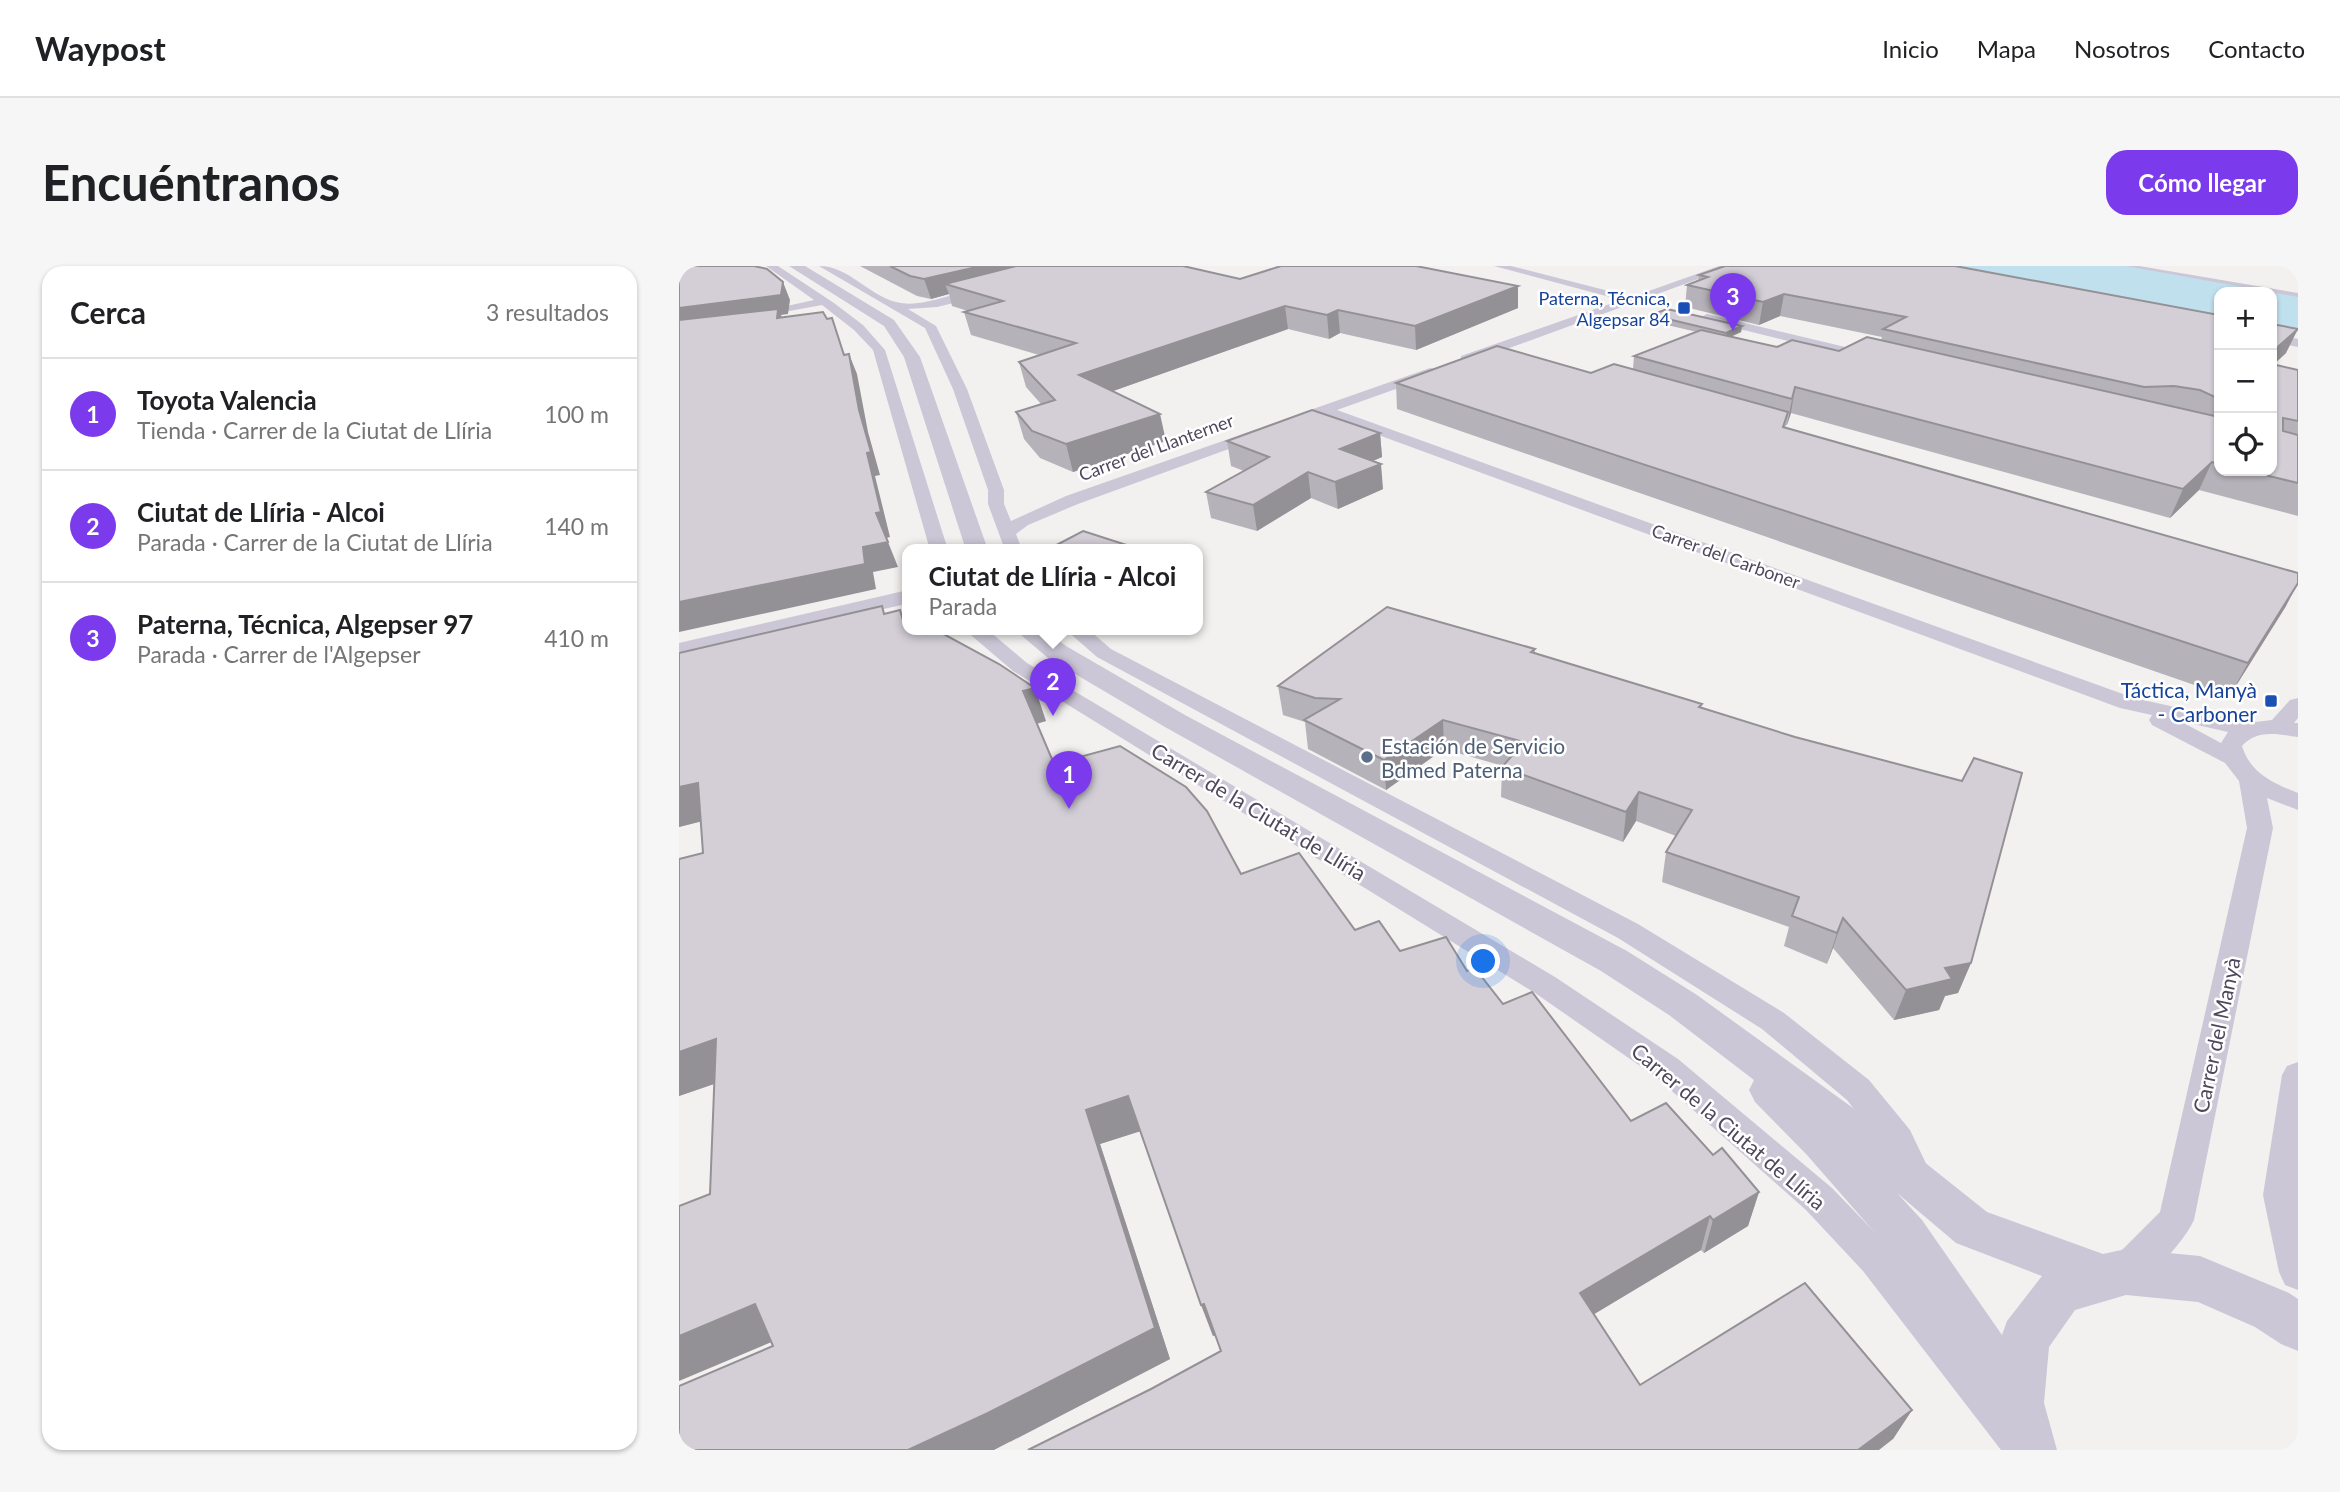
<!DOCTYPE html>
<html lang="es">
<head>
<meta charset="utf-8">
<style>
	:root { --surface:#fff; --page:#f6f6f6; --text:#202124; --muted:#757577; --line:#e0e0e0; --accent:#7c3aed }
	body { margin:0; font-family:Lato,sans-serif; background:var(--page); color:var(--text) }
	.controls { position:absolute; right:21px; top:21px; display:grid; overflow:hidden; border-radius:14px; box-shadow:0 2px 5px #0004 }
	.controls button { width:63px; height:63px; display:grid; place-items:center; padding:0; border:0; border-bottom:2px solid var(--line); background:var(--surface); color:var(--text); font:35px sans-serif }
	.you { position:absolute; left:805px; top:696px; width:24px; height:24px; margin:-18px; border:5px solid #fff; border-radius:50%; background:#1a73e8; box-shadow:0 0 0 10px #1a73e833 }
	.badge { display:grid; place-items:center; width:46px; height:46px; border-radius:50%; background:var(--accent); color:#fff; font-size:23px; font-weight:700 }
	.pin { position:absolute; translate:-50% -58px; filter:drop-shadow(0 2px 4px #0008) }
	.pin::after { content:''; position:absolute; top:37px; width:24px; height:21px; background:inherit; clip-path:polygon(0 0,100% 0,50% 100%) }
	.popup { position:absolute; left:223px; top:278px; width:301px; height:91px; box-sizing:border-box; display:grid; place-content:center; border-radius:14px; background:var(--surface); filter:drop-shadow(0 2px 5px #0005); font-size:23px; white-space:nowrap; color:var(--muted) }
	.popup b { font-size:26px; color:var(--text) }
	.popup::after { content:''; position:absolute; left:50%; top:100%; margin-left:-14px; border:14px solid transparent; border-top-color:var(--surface) }
	.list { margin:0; padding:0; list-style:none }
	h2 { display:flex; justify-content:space-between; align-items:center; height:91px; margin:0; padding:0 28px; font-size:30px }
	h2 small { font-size:23px; font-weight:400; color:var(--muted) }
	.list li { display:grid; grid-template-columns:46px 1fr auto; gap:21px; align-items:center; box-sizing:border-box; height:112px; padding:0 28px; border-top:2px solid var(--line) }
	.list b { display:block; font-size:26px; white-space:nowrap }
	.list p { margin:0; font-size:23px; white-space:nowrap; color:var(--muted) }
	.list em { font-size:23px; font-style:normal; color:var(--muted) }
	.icon { flex:none; width:38px; height:38px; fill:none; stroke:currentColor; stroke-width:2; stroke-linecap:round; stroke-linejoin:round }
	.map { position:relative; flex:none; width:1619px; height:1184px; overflow:hidden; border-radius:21px }
	header { display:flex; align-items:center; gap:42px; box-sizing:border-box; height:98px; padding:0 35px; background:var(--surface); border-bottom:2px solid var(--line) }
	header strong { font-size:33px }
	nav { display:flex; gap:38px; margin-inline-start:auto; font-size:24px }
	.intro { display:flex; align-items:center; justify-content:space-between; box-sizing:border-box; height:168px; padding:0 42px }
	h1 { margin:0; font-size:49px }
	.button { padding:18px 32px; border-radius:21px; background:var(--accent); color:#fff; font-size:24px; font-weight:700 }
	main { display:flex; gap:42px; padding:0 42px }
	aside { flex:1; background:var(--surface); border-radius:21px; box-shadow:0 2px 5px #0004 }
	.map>svg:first-child { display:block }
	.green { fill:#c0e0ed }
	.lines { fill:none; stroke-linecap:round; stroke-linejoin:round }
	.service { fill:#ccc7d6; fill-rule:evenodd }
	.minor { fill:#ccc7d6; fill-rule:evenodd }
	.tertiary { fill:#ccc7d6; fill-rule:evenodd }
	.wall { fill:#b6b2b9 }
	.shaded-wall { fill:#949196 }
	.building { fill:#d4cfd7; stroke:#949196; stroke-width:2 }
	.transit-dot { fill:#1a4fb4; stroke:#fff; stroke-width:2.5 }
	.service-dot { fill:#5c6f8a; stroke:#fff; stroke-width:2.5 }
	.labels { text-anchor:middle; dominant-baseline:central; stroke-width:5; stroke-linejoin:round; paint-order:stroke }
	.far-transit-label { font-size:18px; fill:#164399; stroke:#fff; text-anchor:end }
	.far-street-label { font-size:18px; fill:#4f485c; stroke:#fff }
	.transit-label { font-size:21px; fill:#164399; stroke:#fff; text-anchor:end }
	.service-label { font-size:21px; fill:#4e5e75; stroke:#fff; text-anchor:start }
	.street-label { font-size:21px; fill:#4f485c; stroke:#fff }
</style>
</head>
<body>
<header>
<strong>Waypost</strong>
<nav><a>Inicio</a><a>Mapa</a><a>Nosotros</a><a>Contacto</a></nav>
</header>
<div class="intro"><h1>Encuéntranos</h1><a class="button">Cómo llegar</a></div>
<main>
<aside>
<h2>Cerca<small>3 resultados</small></h2>
<ul class="list">
<li><span class="badge">1</span><div><b>Toyota Valencia</b><p>Tienda · Carrer de la Ciutat de Llíria</p></div><em>100 m</em></li>
<li><span class="badge">2</span><div><b>Ciutat de Llíria - Alcoi</b><p>Parada · Carrer de la Ciutat de Llíria</p></div><em>140 m</em></li>
<li><span class="badge">3</span><div><b>Paterna, Técnica, Algepser 97</b><p>Parada · Carrer de l'Algepser</p></div><em>410 m</em></li>
</ul>
</aside>
<div class="map">
<svg width="1619" height="1184" viewBox="0 0 1619 1184">
	<rect width="100%" height="100%" fill="#f2f1ef"/>
	<!-- green -->
	<polygon class="green" points="1274,0 1456,0 1619,28 1619,64 1593,59 1593,26 1540,26 1540,49"/>
	<g class="lines">
		<!-- service -->
		<polygon class="service" points="1447,0 1460,0 1619,27 1619,31"/>
		<!-- minor -->
		<g class="minor">
			<polygon points="87,0 99,0 155,37 184,59 206,84 269,284 251,284 194,84 175,64 143,39 72,52 72,48 135,34"/>
			<path d="M140 0C170 0 189 29 217 36 246 44 281 21 308 25V29L258 41 229 43 257 60 288 123 325 224V238L332 255 387 230 578 163 583 162 590 166 588 169 399 238 349 259 337 268 342 281 340 284H326L309 238V224L274 123 246 62Z"/>
			<polygon points="815,0 832,0 953,31 1040,0 1055,0 792,96 782,96 782,90 942,34"/>
			<polygon points="1028,48 1200,89 1201,92 1195,96 1024,54 1024,50"/>
			<polygon points="1593,68 1619,73 1619,81 1593,76"/>
			<path d="M751 102 756 103V109L658 144 1455 432 1568 457 1593 454 1611 434 1619 432V452L1615 457H1619V471C1599 468 1578 463 1563 480 1571 507 1594 517 1619 527V544L1588 532 1594 562 1515 954C1505 976 1469 1015 1447 1024L1434 1019 1428 1006 1434 993 1481 946 1568 562 1560 515 1546 497 1473 459 1470 454 1473 449 1441 442 645 149H634L632 146 634 143ZM1501 455 1549 466 1542 477Z"/>
			<polygon points="229,324 227,338 0,389 0,377"/>
			<polygon points="286,364 309,364 348,397 876,711 999,793 1153,922 1210,981 1363,1169 1369,1184 1322,1184 1184,1005 1127,944 977,811 856,727 334,405"/>
			<polygon points="387,364 410,364 432,383 959,658 1105,747 1190,814 1231,864 1253,910 1248,921 1236,925 1224,921 1206,884 1168,834 1083,763 939,672 418,391"/>
			<polygon points="1619,796 1619,1024 1606,1019 1600,1006 1584,929 1603,809 1608,800"/>
		</g>
		<!-- tertiary -->
		<g class="tertiary">
			<polygon points="110,0 126,0 215,54 241,91 309,284 287,284 225,91 205,60"/>
			<path d="M336 364H366L387 380 506 449 948 685 1018 729 1210 868 1308 946 1424 988 1447 983 1521 990 1610 1027 1619 1033V1085L1602 1078 1576 1061 1519 1036 1447 1029 1396 1044 1370 1081 1365 1137 1378 1184H1324L1316 1147 1211 984 1128 889 1076 836 1070 824 1075 814 990 749 922 705 486 461 369 392ZM1218 927 1277 977 1363 1010 1328 1055 1323 1069 1243 954Z"/>
		</g>
	</g>
	<!-- wall -->
	<g class="wall">
		<polygon points="181,0 504,0 561,13 839,42 737,84 661,67 650,73 609,63 434,125 487,175 394,206 361,192 345,173 337,146 362,138 347,121 340,96 360,89 292,69 285,46 289,45 273,40 270,28 252,33 238,30"/>
		<polygon points="1020,9 1540,49 1540,205 1593,205 1593,58 1607,87 1594,99 1619,104 1619,250 1520,224 1491,252 1112,147 1108,159 1107,159 1106,162 1607,340 1550,431 718,143 717,117 912,107 954,103 955,90 1018,66 971,55 972,49 1063,60 1062,66 1052,71 1098,81 1160,85 1202,74 1203,71 1101,50 1080,59 1006,41 1008,19 1019,15"/>
		<polygon points="701,167 703,191 694,195 704,223 659,243 632,232 578,265 532,252 527,226 565,205 552,200 548,175"/>
		<polygon points="206,347 229,364 250,364 252,368 367,455 358,458 375,498 562,608 721,685 788,705 952,855 1034,889 1080,926 1069,960 1025,987 1022,984 915,1048 961,1119 1233,1144 1214,1173 472,1123 542,1085 537,1069 534,1070 461,865 421,878 491,1093 331,1176 94,1080 31,928 35,818 0,830 0,593 24,587 22,555 0,561 0,387"/>
		<polygon points="856,383 856,388 1023,438 1022,441 1292,697 1279,727 1266,730 1260,744 1215,754 1154,682 1148,698 1105,680 1110,661 983,616 987,586 997,570 957,555 944,576 901,560 822,531 823,501 824,500 765,483 707,524 629,483 626,456 604,449 599,420"/>
	</g>
	<!-- shaded-wall -->
	<g class="shaded-wall">
		<polygon points="302,0 385,0 266,18 270,28 252,33 245,13"/>
		<polygon points="104,16 111,34 109,48 102,49 107,61 98,52 0,61 0,42"/>
		<polygon points="839,20 839,42 737,84 736,60"/>
		<polygon points="1105,28 1101,50 1080,59 1084,36"/>
		<polygon points="606,40 609,63 406,135 400,109"/>
		<polygon points="659,44 661,67 650,73 648,49"/>
		<polygon points="1063,60 1062,66 1046,73 1047,67"/>
		<polygon points="1619,63 1607,87 1593,100 1593,86"/>
		<polygon points="170,88 178,108 189,166 201,209 196,210 211,271 207,272 197,247"/>
		<polygon points="1116,121 1112,147 1108,159 1113,133"/>
		<polygon points="481,148 487,175 394,206 387,178"/>
		<polygon points="701,167 703,191 663,208 661,183"/>
		<polygon points="1533,196 1520,224 1491,252 1504,223"/>
		<polygon points="702,198 704,223 659,243 656,216"/>
		<polygon points="629,206 632,232 578,265 574,239"/>
		<polygon points="209,276 219,301 194,306 197,323 0,366 0,336 184,281"/>
		<polygon points="1619,317 1607,340 1550,431 1569,397"/>
		<polygon points="356,422 367,455 355,458 344,425"/>
		<polygon points="764,454 765,483 707,524 705,494"/>
		<polygon points="19,517 40,551 0,561 0,521"/>
		<polygon points="960,526 957,555 944,576 947,546"/>
		<polygon points="1164,652 1154,682 1148,698 1158,667"/>
		<polygon points="1292,697 1279,727 1266,730 1260,744 1215,754 1227,724 1266,702"/>
		<polygon points="37,773 64,808 0,830 0,786"/>
		<polygon points="449,830 462,865 421,878 491,1093 315,1184 229,1184 407,844"/>
		<polygon points="1080,926 1069,960 1025,987 1034,954"/>
		<polygon points="1031,950 1022,984 897,1059 901,1027"/>
		<polygon points="76,1038 107,1070 0,1115 0,1070"/>
		<polygon points="525,1038 537,1069 534,1070 522,1039"/>
		<polygon points="1233,1144 1214,1173 1200,1184 1179,1184"/>
	</g>
	<!-- building -->
	<g class="building">
		<polygon points="0,0 75,0 88,3 104,16 102,29 0,42"/>
		<polygon points="211,0 302,0 245,13 231,10"/>
		<polygon points="337,0 504,0 561,13 602,0 737,0 839,20 736,60 659,44 648,49 606,40 400,109 481,148 387,178 353,165 337,146 376,134 340,96 397,77 285,46 324,35 266,18"/>
		<polygon points="1046,0 1276,0 1540,49 1540,133 1521,124 1495,120 1465,121 1204,63 1227,51 1105,28 1084,36 1008,19 1029,11 1020,9"/>
		<polygon points="99,43 98,52 144,46 148,53 153,52 165,89 170,88 180,144 192,186 188,187 202,246 197,247 209,276 184,281 186,298 0,336 0,54"/>
		<polygon points="988,43 1063,60 1047,67 972,49"/>
		<polygon points="1593,58 1619,63 1593,86"/>
		<polygon points="1022,64 1098,81 1113,74 1160,85 1188,71 1540,151 1540,198 1533,196 1504,223 1116,121 1113,133 955,90"/>
		<polygon points="818,80 912,107 935,98 1109,146 1104,161 1619,307 1619,317 1569,397 717,117"/>
		<polygon points="1593,98 1619,104 1619,155 1604,152 1604,165 1619,169 1619,217 1569,205 1593,205"/>
		<polygon points="633,144 701,167 661,183 702,198 656,216 629,206 574,239 527,226 590,191 548,175"/>
		<polygon points="404,265 457,282 454,284 368,284"/>
		<polygon points="203,340 205,348 221,344 224,354 229,353 229,364 247,364 248,368 261,366 320,398 356,422 344,425 375,498 441,480 507,521 528,545 562,608 620,587 676,664 700,655 721,685 767,671 788,705 795,701 824,738 853,726 952,855 987,837 1034,889 1043,882 1080,926 1034,954 1031,950 901,1027 961,1119 1126,1017 1233,1144 1179,1184 349,1184 472,1123 542,1085 525,1038 522,1039 449,830 407,844 476,1062 309,1147 229,1184 0,1184 0,1120 94,1080 76,1038 0,1070 0,940 31,928 37,773 0,786 0,593 24,587 19,517 0,521 0,387"/>
		<polygon points="708,341 856,383 852,386 1023,438 1020,441 1116,471 1283,515 1295,492 1343,507 1292,697 1266,702 1273,713 1227,724 1164,652 1158,667 1113,650 1120,631 987,586 1013,544 960,526 947,546 823,501 845,476 764,454 705,494 625,454 661,433 636,432 599,420"/>
	</g>
	<!-- markers -->
	<g class="transit-dot">
		<rect x="998" y="35" width="14" height="14" rx="3.5"/>
		<rect x="1585" y="428" width="14" height="14" rx="3.5"/>
	</g>
	<circle class="service-dot" cx="688" cy="491" r="7"/>
	<g class="labels">
		<!-- far-transit labels -->
		<g class="far-transit-label">
			<text x="991" y="32">Paterna, Técnica,<tspan x="991" dy="21">Algepsar 84</tspan></text>
		</g>
		<!-- far-street labels -->
		<g class="far-street-label">
			<text transform="translate(477 181) rotate(-20)">Carrer del Llanterner</text>
			<text transform="translate(1047 290) rotate(20)">Carrer del Carboner</text>
		</g>
		<!-- transit labels -->
		<g class="transit-label">
			<text x="1578" y="423">Táctica, Manyà<tspan x="1578" dy="24">- Carboner</tspan></text>
		</g>
		<!-- service labels -->
		<g class="service-label">
			<text x="702" y="479">Estación de Servicio<tspan x="702" dy="24">Bdmed Paterna</tspan></text>
		</g>
		<!-- street labels -->
		<g class="street-label">
			<text transform="translate(580 545) rotate(31)">Carrer de la Ciutat de Llíria</text>
			<text transform="translate(1537 769) rotate(-78)">Carrer del Manyà</text>
			<text transform="translate(1050 860) rotate(40)">Carrer de la Ciutat de Llíria</text>
		</g>
	</g>
</svg>
<div class="controls">
<button>+</button>
<button>−</button>
<button><svg class="icon" aria-label="locate" viewBox="0 0 24 24"><circle cx="12" cy="12" r="6"/><path d="M12 2v4M12 18v4M2 12h4M18 12h4"/></svg></button>
</div>
<div class="you"></div>
<div class="pin badge" style="left:390px;top:543px">1</div>
<div class="pin badge" style="left:374px;top:450px">2</div>
<div class="popup"><b>Ciutat de Llíria - Alcoi</b>Parada</div>
<div class="pin badge" style="left:1054px;top:65px">3</div>
</div>
</main>
</body>
</html>
